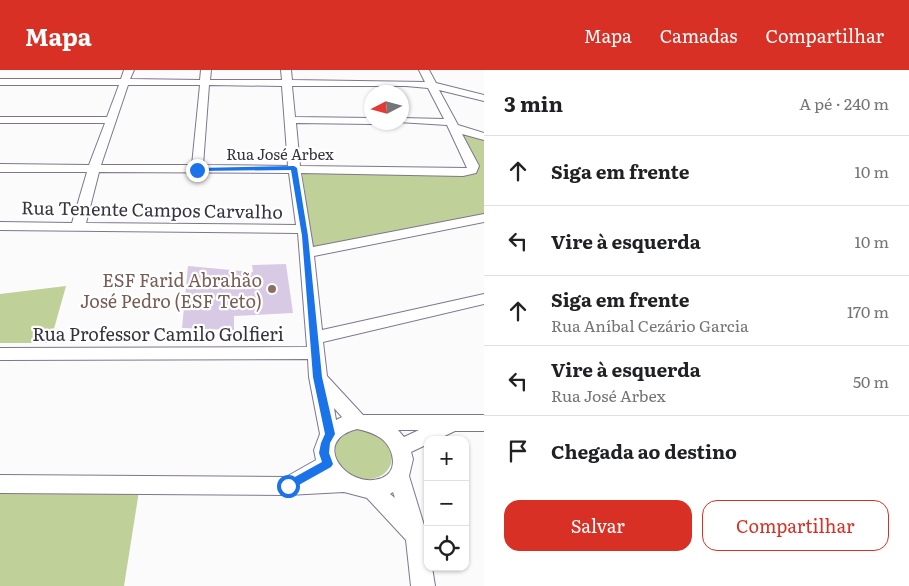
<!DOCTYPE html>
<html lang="pt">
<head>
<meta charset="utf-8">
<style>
	:root { --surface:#fff; --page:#f6f6f6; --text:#202124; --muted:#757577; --line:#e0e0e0; --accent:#d93025 }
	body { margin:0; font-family:Literata,serif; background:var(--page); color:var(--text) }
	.controls { position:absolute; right:15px; bottom:15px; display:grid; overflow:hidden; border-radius:10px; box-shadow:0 1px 4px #0004 }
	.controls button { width:45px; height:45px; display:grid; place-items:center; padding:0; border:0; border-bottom:1px solid var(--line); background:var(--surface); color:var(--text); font:25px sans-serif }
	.compass { position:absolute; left:364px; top:15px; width:45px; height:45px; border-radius:50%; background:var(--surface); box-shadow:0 1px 4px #0004; rotate:264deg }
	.stop { position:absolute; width:15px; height:15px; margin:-11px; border:4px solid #1a73e8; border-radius:50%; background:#fff }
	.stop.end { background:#1a73e8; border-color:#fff; box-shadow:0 1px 5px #0008 }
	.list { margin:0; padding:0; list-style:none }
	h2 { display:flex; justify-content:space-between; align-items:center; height:65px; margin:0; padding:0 20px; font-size:21px }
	h2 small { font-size:16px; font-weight:400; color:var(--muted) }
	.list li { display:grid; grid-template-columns:32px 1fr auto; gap:15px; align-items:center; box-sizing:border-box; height:70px; padding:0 20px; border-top:1px solid var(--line) }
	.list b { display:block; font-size:19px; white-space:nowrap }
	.list p { margin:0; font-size:16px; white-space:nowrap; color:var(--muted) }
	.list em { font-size:16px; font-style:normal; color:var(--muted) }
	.actions { display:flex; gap:10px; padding:15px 20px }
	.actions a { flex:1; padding:11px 0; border:1px solid var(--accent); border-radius:15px; text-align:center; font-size:18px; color:var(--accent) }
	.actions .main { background:var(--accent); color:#fff }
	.icon { flex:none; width:28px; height:28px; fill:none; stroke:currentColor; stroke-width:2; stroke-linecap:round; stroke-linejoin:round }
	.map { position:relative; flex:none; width:484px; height:516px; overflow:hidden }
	header { display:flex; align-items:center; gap:30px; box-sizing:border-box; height:70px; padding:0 25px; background:var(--accent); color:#fff }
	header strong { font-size:24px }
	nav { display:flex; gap:28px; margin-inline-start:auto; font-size:18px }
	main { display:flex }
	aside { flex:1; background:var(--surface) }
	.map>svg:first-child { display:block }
	.green { fill:#c0d099 }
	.building { fill:#d8cae4 }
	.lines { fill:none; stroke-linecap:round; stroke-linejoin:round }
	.street-casing { stroke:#7f768e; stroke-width:2 }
	.street { fill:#fff; fill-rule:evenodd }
	.route { fill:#1a73e8 }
	.education-dot { fill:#8d6e63; stroke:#fff; stroke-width:2 }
	.labels { text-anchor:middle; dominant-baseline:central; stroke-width:4.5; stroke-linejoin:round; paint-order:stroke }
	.far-street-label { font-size:15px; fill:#37333e; stroke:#fff }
	.street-label { font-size:18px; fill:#37333e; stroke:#fff }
	.education-label { font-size:18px; fill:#785e54; stroke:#fff; text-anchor:end }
</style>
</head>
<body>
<header>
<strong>Mapa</strong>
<nav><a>Mapa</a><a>Camadas</a><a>Compartilhar</a></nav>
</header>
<main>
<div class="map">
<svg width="484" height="516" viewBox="0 0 484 516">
	<rect width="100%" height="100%" fill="#fbfbfb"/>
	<!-- green -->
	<g class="green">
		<polygon points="459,62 484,70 484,144 312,180 302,101 471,103"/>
		<polygon points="66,216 50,273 0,273 0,224"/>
		<path d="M359 358C367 359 378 362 384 368 397 382 394 403 375 408 339 418 314 364 359 358Z"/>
		<polygon points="139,421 124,516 0,516 0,422"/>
	</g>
	<!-- building -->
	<polygon class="building" points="286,194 293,243 234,246 234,260 182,258 188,196 253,202 252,195"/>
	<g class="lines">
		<!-- street casing -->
		<g class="street-casing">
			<path id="street" d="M124 0H134L130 9 200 10 201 0H211L210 10H282L281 0H291L292 10 425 12 419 0H429L436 13 484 25V31L439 20 458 55 484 63V70L462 64 479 96 476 103 463 106 301 103 313 177 484 144V152L314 186 322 260 484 224V234L323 272 327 306 363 345H484V361H455L436 370H428V374L411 382 413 389 409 406 427 465 428 497H432L435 516H411L406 470 367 428 344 422 288 425 0 423V405L286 407 316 390 314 380 320 364 309 307 308 289 0 290V278L307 277 298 163 0 160V152L72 153 87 102H0V94L89 95 105 53H0V47H107L119 15H0V9H121ZM128 15H200L192 95H101ZM209 15 282 16 288 96 203 95ZM292 16H406L428 18 444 49 402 48V52H398L447 55 467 98 300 96 296 53 372 54 376 52H372V48L295 47ZM99 102 289 103 296 155 86 153ZM334 338 342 347 336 350ZM357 359C366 361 374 363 382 369 394 379 399 401 382 408 347 421 309 371 357 359ZM398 360H419L404 367ZM393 422 395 428 390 424Z"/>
		</g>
		<!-- street -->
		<use href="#street" class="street"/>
	</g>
	<!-- route -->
	<polygon class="route" points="294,96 297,98 308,166 322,307 335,364 330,373 329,383 333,394 331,397 288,421 284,419 283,416 284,413 322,392 319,383 321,373 325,364 313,307 302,166 291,100 197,101 194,100 197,98"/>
	<!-- markers -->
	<circle class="education-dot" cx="272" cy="219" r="5"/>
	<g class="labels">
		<!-- far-street labels -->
		<g class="far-street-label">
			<text x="280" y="83">Rua José Arbex</text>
		</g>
		<!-- street labels -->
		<g class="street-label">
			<text transform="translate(152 139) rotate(1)">Rua Tenente Campos Carvalho</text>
			<text x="158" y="263">Rua Professor Camilo Golfieri</text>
		</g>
		<!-- education labels -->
		<g class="education-label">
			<text x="262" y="209">ESF Farid Abrahão<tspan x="262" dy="21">José Pedro (ESF Teto)</tspan></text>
		</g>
	</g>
</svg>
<div class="controls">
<button>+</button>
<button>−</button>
<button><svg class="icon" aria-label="locate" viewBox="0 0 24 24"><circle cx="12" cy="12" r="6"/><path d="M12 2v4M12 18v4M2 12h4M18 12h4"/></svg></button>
</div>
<svg class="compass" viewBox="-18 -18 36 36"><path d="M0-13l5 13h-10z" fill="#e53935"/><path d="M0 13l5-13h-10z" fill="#757577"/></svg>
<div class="stop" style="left:288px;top:416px"></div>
<div class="stop end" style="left:197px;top:100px"></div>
</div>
<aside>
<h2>3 min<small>A pé · 240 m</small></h2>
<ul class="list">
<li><svg class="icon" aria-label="ahead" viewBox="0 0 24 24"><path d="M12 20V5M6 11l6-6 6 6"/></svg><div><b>Siga em frente</b></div><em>10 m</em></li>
<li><svg class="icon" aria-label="left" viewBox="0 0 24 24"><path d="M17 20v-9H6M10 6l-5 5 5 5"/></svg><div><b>Vire à esquerda</b></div><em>10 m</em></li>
<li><svg class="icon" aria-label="ahead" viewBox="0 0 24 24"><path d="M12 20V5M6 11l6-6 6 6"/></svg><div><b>Siga em frente</b><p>Rua Aníbal Cezário Garcia</p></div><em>170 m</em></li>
<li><svg class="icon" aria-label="left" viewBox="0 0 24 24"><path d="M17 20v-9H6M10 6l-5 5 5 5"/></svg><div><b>Vire à esquerda</b><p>Rua José Arbex</p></div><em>50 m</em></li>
<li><svg class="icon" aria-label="arrive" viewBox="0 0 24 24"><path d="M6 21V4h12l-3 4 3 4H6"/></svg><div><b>Chegada ao destino</b></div></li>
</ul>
<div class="actions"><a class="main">Salvar</a><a>Compartilhar</a></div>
</aside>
</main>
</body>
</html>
